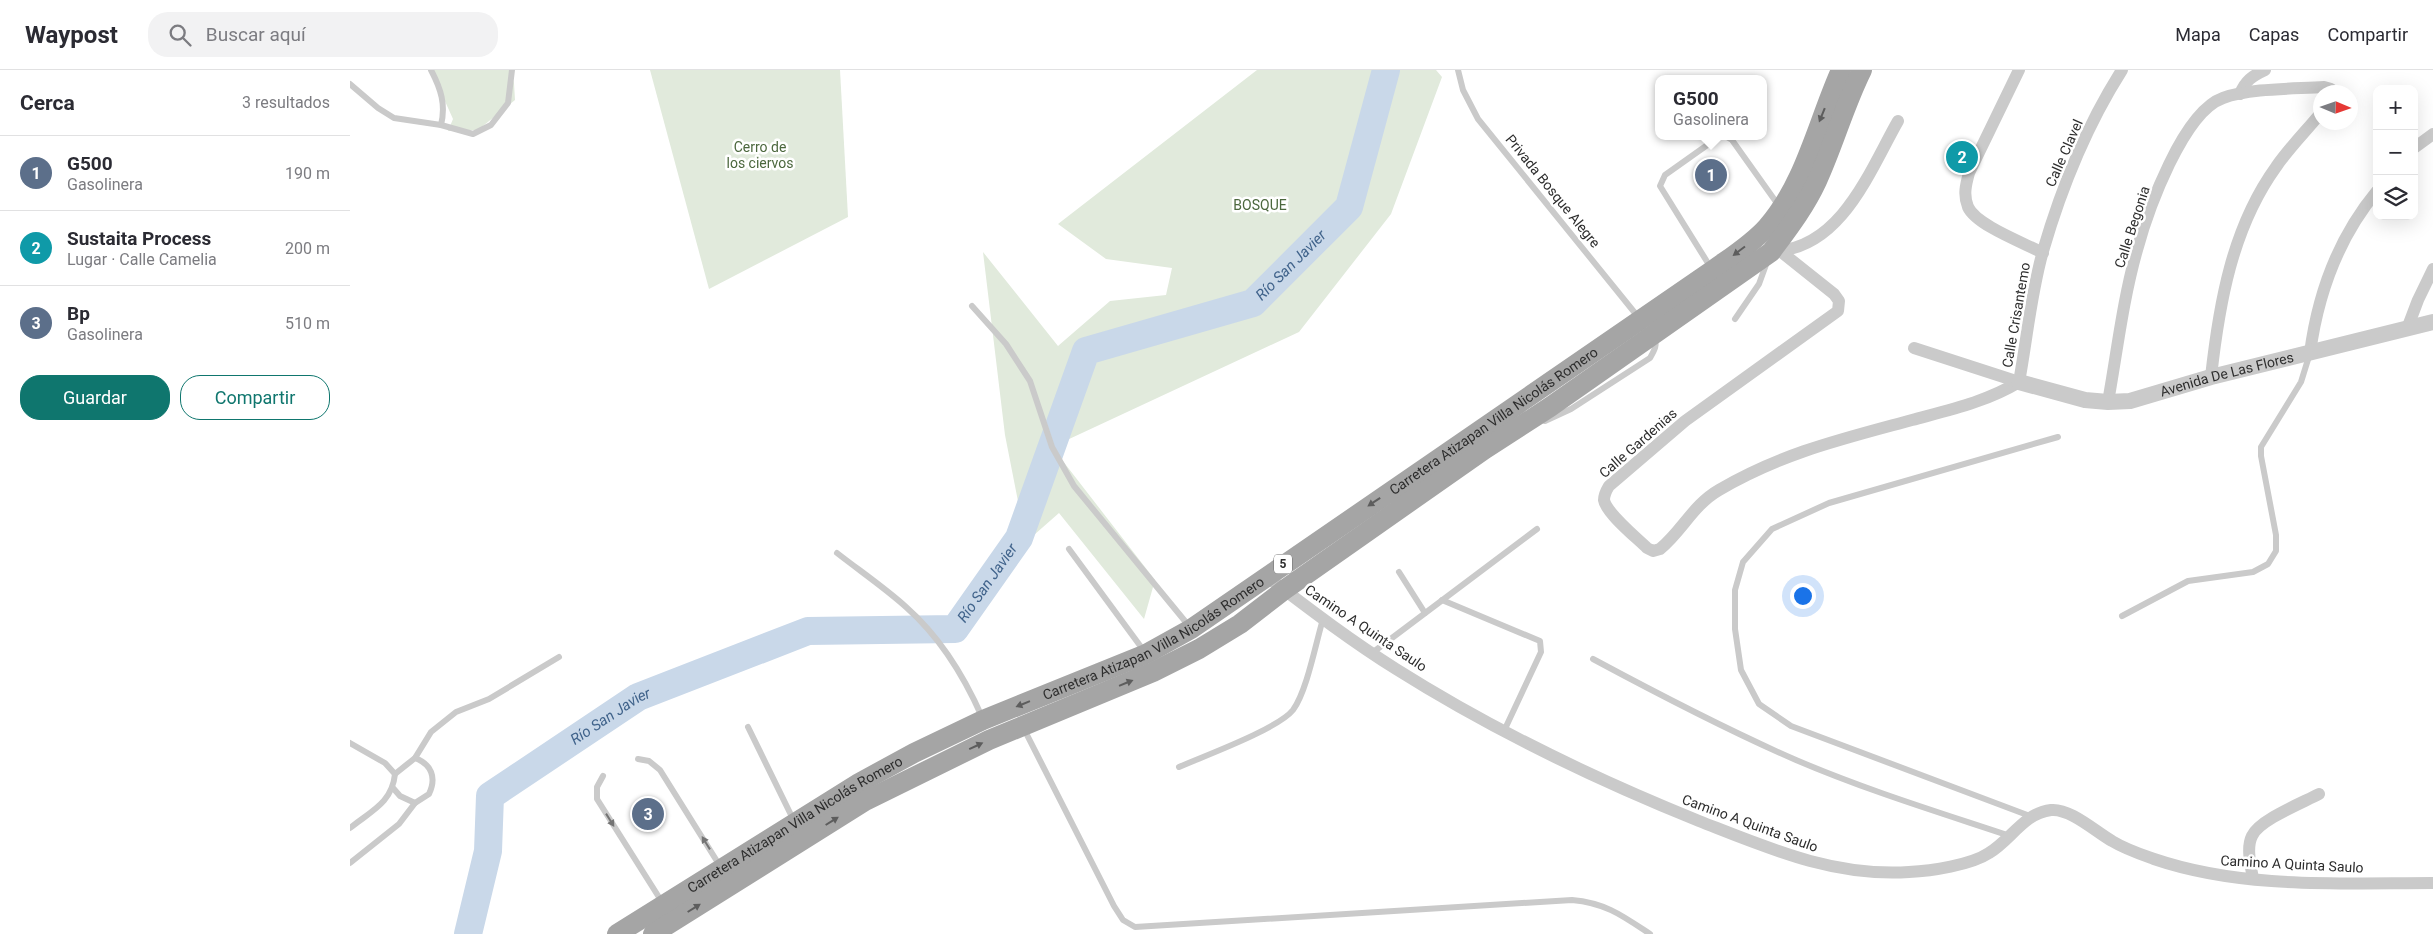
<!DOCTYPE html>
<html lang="es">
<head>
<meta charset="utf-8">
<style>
	:root { --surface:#fff; --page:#f2f2f3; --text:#2b2b33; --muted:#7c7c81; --line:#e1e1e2; --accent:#0f766e }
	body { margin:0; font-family:Roboto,sans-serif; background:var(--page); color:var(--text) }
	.controls { position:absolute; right:15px; top:15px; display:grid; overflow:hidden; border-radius:10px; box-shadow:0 5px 20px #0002 }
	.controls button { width:45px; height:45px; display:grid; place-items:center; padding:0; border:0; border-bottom:1px solid var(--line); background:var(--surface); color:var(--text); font:25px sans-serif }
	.compass { position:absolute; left:1963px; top:15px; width:45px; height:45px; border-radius:50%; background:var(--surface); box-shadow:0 5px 20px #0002; rotate:92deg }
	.you { position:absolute; left:1452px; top:525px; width:18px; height:18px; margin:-12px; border:4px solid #fff; border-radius:50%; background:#1a73e8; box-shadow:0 0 0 8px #1a73e833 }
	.badge { display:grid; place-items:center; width:32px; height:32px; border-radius:50%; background:var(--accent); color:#fff; font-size:16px; font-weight:700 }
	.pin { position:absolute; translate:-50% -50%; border:2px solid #fff; box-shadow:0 1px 5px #0006 }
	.popup { position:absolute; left:1305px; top:5px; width:112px; height:65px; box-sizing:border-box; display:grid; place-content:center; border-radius:10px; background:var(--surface); filter:drop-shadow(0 1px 4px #0005); font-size:16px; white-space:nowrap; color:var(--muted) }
	.popup b { font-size:19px; color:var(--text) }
	.popup::after { content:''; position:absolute; left:50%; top:100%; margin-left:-10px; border:10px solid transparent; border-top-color:var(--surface) }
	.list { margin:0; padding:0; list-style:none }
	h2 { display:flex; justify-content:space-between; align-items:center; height:65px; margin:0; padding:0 20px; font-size:21px }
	h2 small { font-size:16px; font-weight:400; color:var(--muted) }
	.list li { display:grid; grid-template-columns:32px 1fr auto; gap:15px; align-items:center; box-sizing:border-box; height:75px; padding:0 20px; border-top:1px solid var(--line) }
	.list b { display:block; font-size:19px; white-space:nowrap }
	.list p { margin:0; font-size:16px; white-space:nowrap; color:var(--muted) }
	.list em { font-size:16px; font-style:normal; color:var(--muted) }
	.actions { display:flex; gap:10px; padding:15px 20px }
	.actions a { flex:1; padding:11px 0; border:1px solid var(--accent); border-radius:20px; text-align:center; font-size:18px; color:var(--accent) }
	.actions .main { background:var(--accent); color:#fff }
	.icon { flex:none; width:28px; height:28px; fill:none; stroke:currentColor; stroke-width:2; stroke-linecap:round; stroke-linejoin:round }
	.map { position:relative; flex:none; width:2083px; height:864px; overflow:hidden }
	header { display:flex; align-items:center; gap:30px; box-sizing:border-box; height:70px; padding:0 25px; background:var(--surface); border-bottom:1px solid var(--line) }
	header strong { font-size:24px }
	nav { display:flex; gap:28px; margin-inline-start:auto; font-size:18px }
	.search { width:350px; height:45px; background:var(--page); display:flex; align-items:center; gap:12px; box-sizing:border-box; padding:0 18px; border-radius:20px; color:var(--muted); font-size:19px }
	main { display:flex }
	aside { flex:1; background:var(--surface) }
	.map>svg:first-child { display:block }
	.green { fill:#e1eadc }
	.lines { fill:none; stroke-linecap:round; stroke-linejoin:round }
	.river { stroke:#c9d8e9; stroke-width:28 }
	.service { stroke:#cacaca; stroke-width:6 }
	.minor { stroke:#cacaca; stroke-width:12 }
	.tertiary { stroke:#cacaca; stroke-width:16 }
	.primary { stroke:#a5a5a5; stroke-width:20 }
	.oneway { fill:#5d5d5d }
	.oneway2 { fill:#747474 }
	.labels { text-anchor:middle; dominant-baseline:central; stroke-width:5; stroke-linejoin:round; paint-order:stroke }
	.shield { fill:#fff; stroke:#6c6c6c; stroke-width:1 }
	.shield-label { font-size:12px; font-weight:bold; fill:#2d2d2d }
	.park-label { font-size:14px; fill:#4b673d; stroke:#fff }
	.street-label { font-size:14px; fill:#2d2d2d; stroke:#fff }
	.water-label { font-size:15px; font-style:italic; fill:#40638b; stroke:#fff }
</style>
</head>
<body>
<header>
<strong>Waypost</strong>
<div class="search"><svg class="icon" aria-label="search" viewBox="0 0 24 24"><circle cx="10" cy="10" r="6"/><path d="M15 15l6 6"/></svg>Buscar aquí</div>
<nav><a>Mapa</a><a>Capas</a><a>Compartir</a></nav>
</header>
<main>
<aside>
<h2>Cerca<small>3 resultados</small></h2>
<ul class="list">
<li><span class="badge" style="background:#5c6f8a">1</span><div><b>G500</b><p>Gasolinera</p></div><em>190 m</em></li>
<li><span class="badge" style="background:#0f9aa8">2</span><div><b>Sustaita Process</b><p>Lugar · Calle Camelia</p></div><em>200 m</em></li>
<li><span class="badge" style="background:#5c6f8a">3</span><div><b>Bp</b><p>Gasolinera</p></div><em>510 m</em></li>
</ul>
<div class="actions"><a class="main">Guardar</a><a>Compartir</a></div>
</aside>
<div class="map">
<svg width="2083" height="864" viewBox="0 0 2083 864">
	<rect width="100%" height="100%" fill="#fff"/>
	<!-- green -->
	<g class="green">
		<polygon points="81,0 160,0 164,13 165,30 128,60 98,61 103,49"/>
		<polygon points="300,0 490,0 498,147 359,219"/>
		<polygon points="907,0 1086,0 1092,7 1041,144 949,262 702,377 805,510 794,549 709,443 676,472 655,365 633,182 708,276 760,231 816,225 822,198 756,189 708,154"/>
	</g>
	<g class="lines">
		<!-- river -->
		<path class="river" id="s1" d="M118 864 138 781 140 726 288 627 458 561 605 559 669 468 736 281 903 233 999 137 1036 0"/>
		<!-- service -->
		<g class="service">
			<path d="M81 0C91 19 96 35 91 55"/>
			<polyline points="1108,0 1113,20 1128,49 1289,248"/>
			<polyline points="0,14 28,38 44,48 91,55 123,64 141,55 158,33 162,0"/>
			<polyline points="1375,66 1382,70 1429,136"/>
			<polyline points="1361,198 1310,116 1315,105 1370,66"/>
			<polyline points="622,236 656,274 680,311 702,377 724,416 839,556"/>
			<polyline points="1385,249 1409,214 1417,192"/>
			<path d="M1195 351 1221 339 1300 288C1304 281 1308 275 1304 267"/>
			<polyline points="719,479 794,581"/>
			<path d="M487 483C510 501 535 518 556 537 590 567 614 606 632 647"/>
			<polyline points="1049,502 1075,543"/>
			<polyline points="1092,530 1190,571 1191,582 1154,661"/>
			<polyline points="1772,546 1838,511 1903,502 1918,494 1926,481 1926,465 1911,386 1911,377 1951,312 1960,283"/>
			<polyline points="1022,583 1187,459"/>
			<path d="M1243 589C1310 625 1377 660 1446 690 1516 720 1588 742 1660 766"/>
			<polyline points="398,657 444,751"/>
			<path d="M674 659 764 836 773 850 785 857 1222 830C1256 833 1273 846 1300 864"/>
			<path d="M0 673 35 693 45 704C42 733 21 741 0 758"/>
			<polyline points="288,689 299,691 310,700 370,796"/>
			<path d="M829 697C854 686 928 659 943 640 957 621 966 572 973 549"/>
			<polyline points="45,704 65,688 81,662 106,642 139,629 209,587"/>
			<polyline points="253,706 247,717 247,729 312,832"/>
			<path d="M43 718 50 726 65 733 79 724C87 707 81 694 65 688"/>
			<polyline points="1680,746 1441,656 1409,634 1391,600 1385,559 1385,520 1393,492 1422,459 1479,433 1708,367"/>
			<polyline points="0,793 49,754 65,733"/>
		</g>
		<!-- minor -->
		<g class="minor">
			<path d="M1669 0 1619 103C1616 114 1613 125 1618 137 1626 155 1674 173 1693 183"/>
			<path d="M1890 24C1895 11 1902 6 1915 0"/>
			<polyline points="2064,78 2083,64"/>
			<path d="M1426 181C1492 177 1520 100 1548 51"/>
			<path d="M1430 181 1484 224 1489 231 1488 241 1335 351 1259 416C1256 421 1254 424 1254 430 1256 443 1287 468 1297 478L1303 481 1310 479C1332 461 1343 435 1369 420 1432 383 1492 369 1562 350 1599 340 1636 332 1669 312"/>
			<polyline points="2057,259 2068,230 2083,199"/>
			<polyline points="1564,278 1669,312"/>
			<path d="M1960 283C1968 223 1988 168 2027 121"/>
			<path d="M1861 307C1869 234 1882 158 1926 97 1939 78 1956 61 1970 44"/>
			<path d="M1669 312C1677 269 1681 223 1693 181 1711 119 1737 55 1772 0"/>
			<path d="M1758 332C1767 282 1773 229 1787 180 1798 140 1833 42 1873 28 1900 18 1945 19 1974 17L1981 19 1982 22"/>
			<path d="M916 506C958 538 1001 571 1046 599 1141 659 1245 709 1349 751 1418 778 1483 807 1559 802 1581 801 1621 795 1639 783 1661 770 1674 743 1701 740 1720 738 1746 762 1762 771 1775 779 1790 784 1804 789 1892 819 1990 813 2083 813"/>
			<path d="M1903 809C1901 796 1896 778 1902 766 1909 750 1952 733 1969 724"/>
		</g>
		<!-- tertiary -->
		<path class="tertiary" id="s2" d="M1669 312 1735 330 1758 332 1780 331 1861 307 2083 252"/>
		<!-- primary -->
		<g class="primary">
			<path id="s3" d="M267 864 509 713 564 683 633 650 796 584 841 559 1363 200C1381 187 1402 174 1417 157 1455 114 1468 51 1491 0"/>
			<path d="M303 864 515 731 639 670 803 602 849 579 890 554 934 520 1135 379 1200 337 1421 182C1438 159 1455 137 1467 111 1484 74 1494 36 1512 0"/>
		</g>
	</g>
	<!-- one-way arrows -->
	<defs><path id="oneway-solid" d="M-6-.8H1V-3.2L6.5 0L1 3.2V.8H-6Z" transform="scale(1.25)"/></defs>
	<g class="oneway">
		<use href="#oneway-solid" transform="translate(1472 45) rotate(112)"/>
		<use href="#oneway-solid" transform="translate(1389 181) rotate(143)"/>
		<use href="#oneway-solid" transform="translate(1024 432) rotate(146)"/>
		<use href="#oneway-solid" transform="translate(776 613) rotate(-22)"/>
		<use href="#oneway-solid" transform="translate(673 634) rotate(158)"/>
		<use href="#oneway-solid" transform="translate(626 676) rotate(-25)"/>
		<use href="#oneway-solid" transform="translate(482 751) rotate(-32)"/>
		<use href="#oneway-solid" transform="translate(344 838) rotate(-32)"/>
	</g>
	<g class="oneway2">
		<use href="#oneway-solid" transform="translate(260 750) rotate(58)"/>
		<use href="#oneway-solid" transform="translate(356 773) rotate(-122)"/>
	</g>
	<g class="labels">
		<!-- shield labels -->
		<rect class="shield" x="924" y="484.5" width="18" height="19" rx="4"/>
		<g class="shield-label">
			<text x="933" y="494">5</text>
		</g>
		<!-- park labels -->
		<g class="park-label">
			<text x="410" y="77">Cerro de<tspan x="410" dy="16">los ciervos</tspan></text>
			<text x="910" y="135">BOSQUE</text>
		</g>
		<!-- street labels -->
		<g class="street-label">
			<text transform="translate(1714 83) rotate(-66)">Calle Clavel</text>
			<text transform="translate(1203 121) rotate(51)">Privada Bosque Alegre</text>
			<text transform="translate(1782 157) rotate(-72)">Calle Begonia</text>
			<text transform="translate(1666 245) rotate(-80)">Calle Crisantemo</text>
			<text stroke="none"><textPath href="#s2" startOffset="214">Avenida De Las Flores</textPath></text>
			<text stroke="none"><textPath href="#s3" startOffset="1019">Carretera Atizapan Villa Nicolás Romero</textPath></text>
			<text transform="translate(1288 373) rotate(-41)">Calle Gardenias</text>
			<text transform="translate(1016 558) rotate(34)">Camino A Quinta Saulo</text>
			<text stroke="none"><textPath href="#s3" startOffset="614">Carretera Atizapan Villa Nicolás Romero</textPath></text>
			<text transform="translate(1400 753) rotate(20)">Camino A Quinta Saulo</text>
			<text stroke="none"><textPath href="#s3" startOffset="209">Carretera Atizapan Villa Nicolás Romero</textPath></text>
			<text transform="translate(1942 794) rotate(3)">Camino A Quinta Saulo</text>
		</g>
		<!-- water labels -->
		<g class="water-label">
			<text stroke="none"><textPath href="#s1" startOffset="1185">Río San Javier</textPath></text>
			<text stroke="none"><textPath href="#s1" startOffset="704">Río San Javier</textPath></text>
			<text stroke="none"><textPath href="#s1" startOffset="285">Río San Javier</textPath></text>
		</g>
	</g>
</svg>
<div class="controls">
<button>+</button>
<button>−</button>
<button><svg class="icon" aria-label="layers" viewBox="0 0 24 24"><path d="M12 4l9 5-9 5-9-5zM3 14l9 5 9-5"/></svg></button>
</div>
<svg class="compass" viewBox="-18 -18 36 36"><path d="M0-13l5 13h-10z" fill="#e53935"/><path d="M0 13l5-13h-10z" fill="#7c7c81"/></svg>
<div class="you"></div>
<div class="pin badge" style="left:1361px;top:105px;background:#5c6f8a">1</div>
<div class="popup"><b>G500</b>Gasolinera</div>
<div class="pin badge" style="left:1612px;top:87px;background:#0f9aa8">2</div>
<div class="pin badge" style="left:298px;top:744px;background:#5c6f8a">3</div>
</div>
</main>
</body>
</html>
